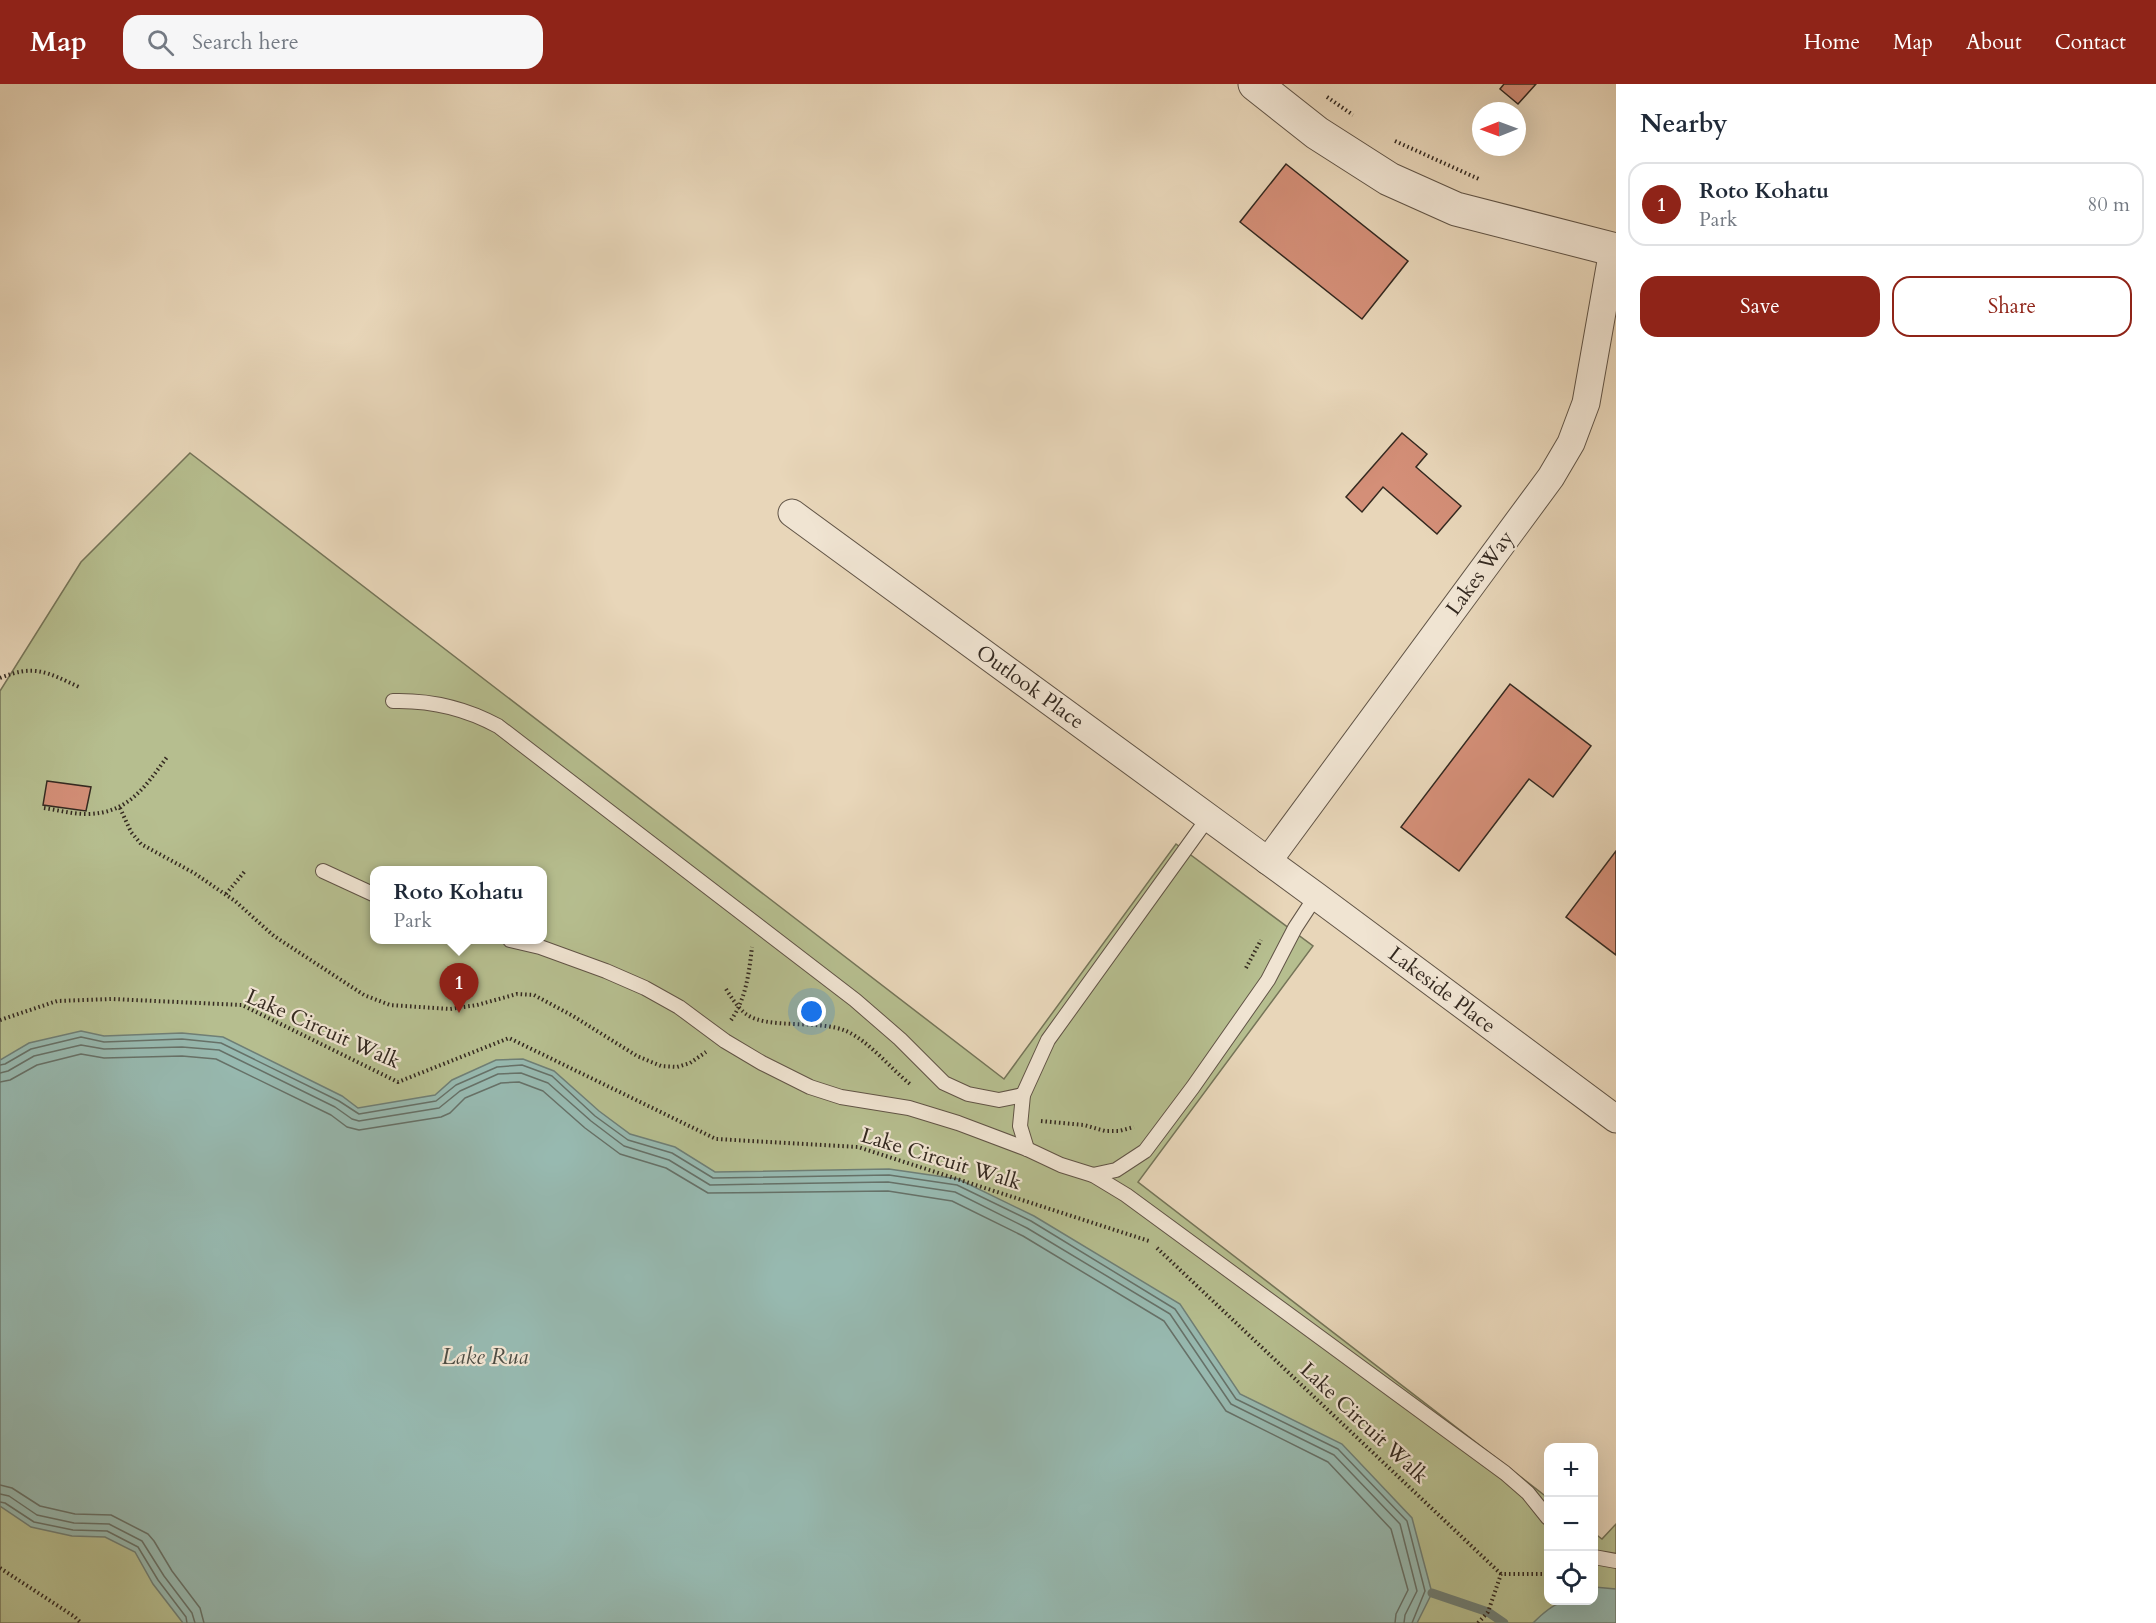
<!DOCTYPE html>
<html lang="en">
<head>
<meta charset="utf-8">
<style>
	:root { --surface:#fff; --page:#f6f6f7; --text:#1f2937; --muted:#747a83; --line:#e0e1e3; --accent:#8f2418 }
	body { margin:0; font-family:Cardo,serif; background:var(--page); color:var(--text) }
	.controls { position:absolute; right:18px; bottom:18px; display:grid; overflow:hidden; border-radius:12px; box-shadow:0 6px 24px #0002 }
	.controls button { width:54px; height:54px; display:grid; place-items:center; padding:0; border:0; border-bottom:2px solid var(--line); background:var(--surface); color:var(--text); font:30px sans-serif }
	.compass { position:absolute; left:1472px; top:18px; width:54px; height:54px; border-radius:50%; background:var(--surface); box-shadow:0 6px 24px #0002; rotate:269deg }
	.you { position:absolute; left:812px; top:928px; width:21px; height:21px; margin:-15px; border:4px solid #fff; border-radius:50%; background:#1a73e8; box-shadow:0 0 0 9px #1a73e833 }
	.badge { display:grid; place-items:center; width:39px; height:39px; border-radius:50%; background:var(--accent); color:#fff; font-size:20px; font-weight:700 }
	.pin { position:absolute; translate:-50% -50px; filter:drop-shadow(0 2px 3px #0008) }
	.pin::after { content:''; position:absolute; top:32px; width:21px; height:18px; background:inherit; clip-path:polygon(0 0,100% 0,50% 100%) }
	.popup { position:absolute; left:370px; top:782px; width:177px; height:78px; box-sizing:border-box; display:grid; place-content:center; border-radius:12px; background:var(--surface); filter:drop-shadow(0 2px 4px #0005); font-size:20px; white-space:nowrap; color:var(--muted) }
	.popup b { font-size:22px; color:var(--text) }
	.popup::after { content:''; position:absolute; left:50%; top:100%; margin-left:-12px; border:12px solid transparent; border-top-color:var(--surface) }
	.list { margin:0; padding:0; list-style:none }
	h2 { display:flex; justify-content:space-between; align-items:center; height:78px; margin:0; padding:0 24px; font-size:26px }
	h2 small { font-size:20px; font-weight:400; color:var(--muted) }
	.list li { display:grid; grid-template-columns:39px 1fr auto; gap:18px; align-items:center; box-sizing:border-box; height:84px; margin:0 12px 12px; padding:0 12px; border:2px solid var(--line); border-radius:18px }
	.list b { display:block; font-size:22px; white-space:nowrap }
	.list p { margin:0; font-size:20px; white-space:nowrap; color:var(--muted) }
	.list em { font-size:20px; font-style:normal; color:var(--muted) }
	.actions { display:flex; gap:12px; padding:18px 24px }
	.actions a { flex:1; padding:14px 0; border:2px solid var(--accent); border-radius:18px; text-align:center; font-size:21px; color:var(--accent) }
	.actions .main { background:var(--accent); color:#fff }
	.icon { flex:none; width:33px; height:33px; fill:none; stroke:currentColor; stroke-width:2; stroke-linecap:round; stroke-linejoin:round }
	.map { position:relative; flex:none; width:1616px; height:1539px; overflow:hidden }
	header { display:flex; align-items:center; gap:36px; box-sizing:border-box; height:84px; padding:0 30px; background:var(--accent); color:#fff }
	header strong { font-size:28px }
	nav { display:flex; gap:33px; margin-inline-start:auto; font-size:21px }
	.search { width:420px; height:54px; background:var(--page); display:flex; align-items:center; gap:15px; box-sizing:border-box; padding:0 21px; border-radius:18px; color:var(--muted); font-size:22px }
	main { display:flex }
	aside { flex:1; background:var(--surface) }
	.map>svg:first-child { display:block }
	.green { fill:#b6be8f; stroke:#757458; stroke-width:1.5; fill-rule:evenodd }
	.water { fill:#97b9b0; stroke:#6f7f76; stroke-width:1.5 }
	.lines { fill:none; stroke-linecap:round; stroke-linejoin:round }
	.shore { stroke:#667168; stroke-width:1.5 }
	.stream { stroke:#6f7f76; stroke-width:9 }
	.building { fill:#d48f78; stroke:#342920; stroke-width:1.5 }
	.service-casing { stroke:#615446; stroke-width:16 }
	.minor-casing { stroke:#615446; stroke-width:29 }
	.tertiary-casing { stroke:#615446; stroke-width:35 }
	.path { stroke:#342920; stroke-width:4; stroke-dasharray:1.5 3; stroke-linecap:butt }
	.service { stroke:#f0e4d2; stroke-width:14 }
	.minor { stroke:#f0e4d2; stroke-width:27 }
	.tertiary { stroke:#f0e4d2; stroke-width:33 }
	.labels { text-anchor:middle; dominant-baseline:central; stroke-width:4.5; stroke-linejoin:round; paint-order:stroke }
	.street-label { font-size:21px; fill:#342920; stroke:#f0e4d2 }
	.water-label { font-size:22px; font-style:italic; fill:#4d4d44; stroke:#f0e4d2 }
</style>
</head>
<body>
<header>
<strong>Map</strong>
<div class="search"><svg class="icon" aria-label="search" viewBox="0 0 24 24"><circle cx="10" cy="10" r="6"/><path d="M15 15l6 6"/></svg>Search here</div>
<nav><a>Home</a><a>Map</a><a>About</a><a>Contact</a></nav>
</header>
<main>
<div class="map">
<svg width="1616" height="1539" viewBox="0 0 1616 1539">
	<rect width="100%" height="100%" fill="#e8d6b9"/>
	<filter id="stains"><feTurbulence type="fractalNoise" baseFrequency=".00333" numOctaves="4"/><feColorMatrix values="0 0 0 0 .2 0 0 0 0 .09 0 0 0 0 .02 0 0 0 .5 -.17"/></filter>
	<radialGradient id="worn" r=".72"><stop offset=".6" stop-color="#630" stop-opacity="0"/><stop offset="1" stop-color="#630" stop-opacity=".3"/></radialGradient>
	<!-- green -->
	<path class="green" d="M190 369 1004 995 1176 760 1313 862 1138 1098 1548 1414V1516H1594V1449L1602 1455 1616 1440V1539H0V607L81 478ZM375 786H543V856H375Z"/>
	<!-- water -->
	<g class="water">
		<polygon points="81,947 104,952 182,949 223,953 342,1012 358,1024 435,1011 452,996 496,976 523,975 554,987 599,1027 630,1050 675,1063 715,1088 889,1085 958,1095 1034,1132 1180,1220 1240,1310 1342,1360 1412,1434 1432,1509 1417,1539 183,1539 153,1500 135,1468 105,1453 72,1452 31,1443 0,1422 0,976 29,959"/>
		<path d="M1594 1503 1616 1505V1539H1533C1556 1516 1562 1516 1594 1516Z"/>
	</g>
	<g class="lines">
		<!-- shore -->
		<g class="shore">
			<polyline points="0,981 5,980 31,965 81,953 104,958 182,955 221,959 339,1017 359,1030 436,1017 456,1001 497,983 522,981 552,992 595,1032 628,1056 672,1069 713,1094 889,1091 957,1101 1031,1137 1175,1225 1236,1315 1338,1365 1407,1437 1425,1507 1412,1539"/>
			<polyline points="0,989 8,987 34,972 81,961 104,965 182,963 219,966 335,1023 352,1035 359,1037 439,1024 460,1007 498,990 521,989 548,999 591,1037 624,1062 669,1076 710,1101 888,1098 955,1108 1027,1144 1170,1230 1231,1320 1334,1371 1400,1440 1417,1507 1405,1531 1404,1539"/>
			<polyline points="0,998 10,996 37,981 81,970 104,974 182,972 216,975 331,1031 347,1043 359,1046 441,1033 450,1029 465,1014 501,999 519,998 543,1007 585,1044 620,1070 666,1084 708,1109 888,1107 952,1117 1023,1152 1164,1237 1226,1327 1328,1378 1391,1445 1408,1506 1396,1530 1395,1539"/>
			<polyline points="0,1401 12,1404 40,1422 75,1430 111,1431 148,1450 154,1457 172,1487 200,1524 204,1539"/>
			<polyline points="0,1410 9,1412 37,1431 74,1439 109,1440 142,1457 164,1492 192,1529 195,1539"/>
			<polyline points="0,1418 5,1419 34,1438 73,1446 107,1447 138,1463 158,1496 186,1533 187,1539"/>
		</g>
		<!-- stream -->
		<polyline class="stream" points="1432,1509 1488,1528 1504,1539"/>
	</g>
	<!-- building -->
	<g class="building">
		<polygon points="1504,0 1536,0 1518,20 1500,5"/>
		<polygon points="1286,80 1408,177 1362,235 1240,138"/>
		<polygon points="1402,349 1427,370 1416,383 1461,422 1437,450 1383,403 1362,428 1346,413"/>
		<polygon points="1510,600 1591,662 1553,713 1529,695 1459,787 1401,743"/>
		<polygon points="47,697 91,703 86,727 43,721"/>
		<polygon points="1616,767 1616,871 1566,833"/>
	</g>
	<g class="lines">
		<!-- service casing -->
		<g class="service-casing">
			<g id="service">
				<path d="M393 617C430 616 465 624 498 642L855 916 900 955 944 999 968 1010 999 1016 1023 1011"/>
				<polyline points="323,787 375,811"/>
				<polyline points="510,856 540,863 606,887 645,904 679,923 725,957 762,979 810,1003 841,1013 909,1024 958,1039 1027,1065 1061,1081 1093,1091 1126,1111 1505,1389 1528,1409 1548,1434"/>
				<polyline points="1027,1065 1020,1042 1023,1011 1048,956 1208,734"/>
				<polyline points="1093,1091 1116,1086 1145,1067 1193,1003 1268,896 1295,844 1316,812"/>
				<polyline points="1594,1473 1616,1477"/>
			</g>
		</g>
		<!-- minor casing -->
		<g class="minor-casing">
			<g id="minor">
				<polyline points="792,429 1316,812 1616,1035"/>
				<polyline points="1268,777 1551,393 1571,359 1586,319 1613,166"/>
			</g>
		</g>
		<!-- tertiary casing -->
		<g class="tertiary-casing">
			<polyline id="tertiary" points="1255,0 1317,49 1389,95 1456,125 1616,166"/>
		</g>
		<!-- path -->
		<g class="path">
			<polyline points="1327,13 1353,31"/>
			<polyline points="1395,57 1481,96"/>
			<path d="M0 594C34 580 47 588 79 603"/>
			<path d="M44 724C58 726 72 730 86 730 128 730 145 703 167 673"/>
			<polyline points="120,724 131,748 141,760 194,789 235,817 274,852 364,911 390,921 450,925 477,921 517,910 534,911 573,932 637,972 661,982 677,983 690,979 706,968"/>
			<polyline points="226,810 245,787"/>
			<polyline points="1246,884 1261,856"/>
			<path d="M726 905C732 914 737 923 746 930 768 946 818 935 846 947 869 957 890 984 910 1000"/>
			<polyline points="0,936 57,917 112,915 242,921 398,998 509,954 716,1055 858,1063 1149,1157"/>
			<path d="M731 936C746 915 749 889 752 863"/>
			<polyline points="1041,1037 1084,1041 1105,1047 1119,1047 1134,1043"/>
			<polyline points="1157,1164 1501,1490"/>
			<polyline points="0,1484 75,1533 81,1539"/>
			<polyline points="1478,1539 1488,1528 1501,1490 1548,1490"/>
		</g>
		<!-- service -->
		<use href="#service" class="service"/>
		<!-- minor -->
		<use href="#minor" class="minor"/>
		<!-- tertiary -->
		<use href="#tertiary" class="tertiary"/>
	</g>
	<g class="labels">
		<!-- street labels -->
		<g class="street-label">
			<text transform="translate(1480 489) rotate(-54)">Lakes Way</text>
			<text transform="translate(1030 603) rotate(36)">Outlook Place</text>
			<text transform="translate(1442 906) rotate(37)">Lakeside Place</text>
			<text transform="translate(323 945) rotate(24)">Lake Circuit Walk</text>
			<text transform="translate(941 1075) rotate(17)">Lake Circuit Walk</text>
			<text transform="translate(1364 1339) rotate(43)">Lake Circuit Walk</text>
		</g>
		<!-- water labels -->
		<g class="water-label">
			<text x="485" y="1273">Lake Rua</text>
		</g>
	</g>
	<rect width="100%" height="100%" filter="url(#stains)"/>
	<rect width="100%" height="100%" fill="url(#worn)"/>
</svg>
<div class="controls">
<button>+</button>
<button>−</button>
<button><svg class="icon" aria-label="locate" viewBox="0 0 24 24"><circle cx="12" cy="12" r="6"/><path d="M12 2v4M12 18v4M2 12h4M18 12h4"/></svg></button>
</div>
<svg class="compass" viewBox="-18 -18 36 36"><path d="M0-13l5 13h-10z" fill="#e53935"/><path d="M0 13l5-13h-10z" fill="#747a83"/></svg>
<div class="you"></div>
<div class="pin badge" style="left:459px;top:929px">1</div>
<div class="popup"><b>Roto Kohatu</b>Park</div>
</div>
<aside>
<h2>Nearby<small></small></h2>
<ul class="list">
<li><span class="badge">1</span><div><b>Roto Kohatu</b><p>Park</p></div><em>80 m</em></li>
</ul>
<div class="actions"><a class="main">Save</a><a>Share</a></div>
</aside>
</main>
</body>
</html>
